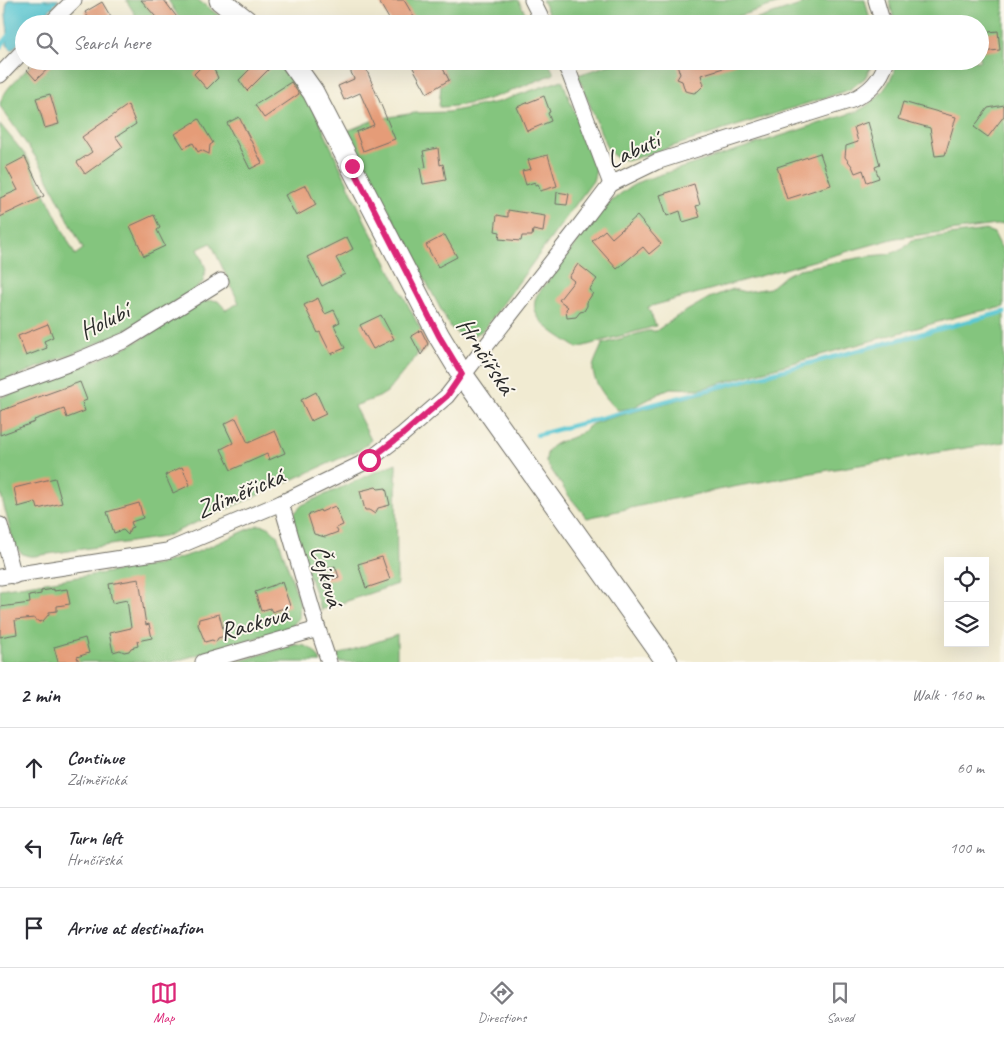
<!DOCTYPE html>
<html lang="en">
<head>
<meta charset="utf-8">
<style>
	:root { --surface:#fff; --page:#f7f7f7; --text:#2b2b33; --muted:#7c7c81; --line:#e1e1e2; --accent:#db2777 }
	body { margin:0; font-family:Caveat,sans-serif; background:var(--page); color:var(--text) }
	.controls { position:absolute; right:15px; bottom:15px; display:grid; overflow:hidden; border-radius:0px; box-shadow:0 5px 20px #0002 }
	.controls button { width:45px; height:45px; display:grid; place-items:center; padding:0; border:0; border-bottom:1px solid var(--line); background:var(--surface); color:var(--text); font:25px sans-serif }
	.stop { position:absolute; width:15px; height:15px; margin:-11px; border:4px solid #db2777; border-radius:50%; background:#fff }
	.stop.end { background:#db2777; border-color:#fff; box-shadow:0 1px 5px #0008 }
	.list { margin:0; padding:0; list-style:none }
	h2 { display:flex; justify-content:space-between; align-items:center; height:65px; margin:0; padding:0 20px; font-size:21px }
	h2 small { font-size:16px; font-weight:400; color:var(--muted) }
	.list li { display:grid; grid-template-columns:32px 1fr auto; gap:15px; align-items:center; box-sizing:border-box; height:80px; padding:0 20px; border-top:1px solid var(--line) }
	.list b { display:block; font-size:19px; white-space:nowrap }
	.list p { margin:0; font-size:16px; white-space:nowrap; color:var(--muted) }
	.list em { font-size:16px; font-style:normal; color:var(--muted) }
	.icon { flex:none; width:28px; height:28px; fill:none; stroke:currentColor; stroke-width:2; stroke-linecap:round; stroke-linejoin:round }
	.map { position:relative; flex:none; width:1004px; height:662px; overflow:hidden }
	.search { position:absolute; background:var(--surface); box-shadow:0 5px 20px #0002; left:15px; right:15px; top:15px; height:55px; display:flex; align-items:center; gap:12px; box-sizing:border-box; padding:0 18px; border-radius:28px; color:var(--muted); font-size:19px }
	.sheet { height:305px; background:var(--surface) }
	nav { display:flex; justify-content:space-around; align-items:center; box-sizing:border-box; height:70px; border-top:1px solid var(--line); background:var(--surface); font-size:14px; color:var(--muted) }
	nav a { display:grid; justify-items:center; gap:2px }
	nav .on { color:var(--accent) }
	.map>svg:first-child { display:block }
	.green { fill:#84c57e; stroke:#587854; fill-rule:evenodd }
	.water { fill:#5cc8d3; stroke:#447a7f }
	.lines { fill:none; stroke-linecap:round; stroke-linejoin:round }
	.stream { stroke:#5cc8d3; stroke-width:4.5 }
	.building { fill:#e59c78 }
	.street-casing { stroke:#706e65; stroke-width:17 }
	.secondary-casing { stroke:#706e65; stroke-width:23 }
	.street { stroke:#fff; stroke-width:15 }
	.secondary { stroke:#fff; stroke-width:21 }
	.route { stroke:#db2777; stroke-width:6 }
	.labels { text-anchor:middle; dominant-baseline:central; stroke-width:4; stroke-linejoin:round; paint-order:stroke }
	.street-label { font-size:25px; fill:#2b2b2b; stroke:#fbf7ec }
</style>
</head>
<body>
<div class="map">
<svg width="1004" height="662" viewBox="0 0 1004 662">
	<rect width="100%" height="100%" fill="#fbf7ec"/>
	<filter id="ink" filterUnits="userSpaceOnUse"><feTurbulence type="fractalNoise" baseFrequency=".02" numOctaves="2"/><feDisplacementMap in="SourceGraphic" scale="10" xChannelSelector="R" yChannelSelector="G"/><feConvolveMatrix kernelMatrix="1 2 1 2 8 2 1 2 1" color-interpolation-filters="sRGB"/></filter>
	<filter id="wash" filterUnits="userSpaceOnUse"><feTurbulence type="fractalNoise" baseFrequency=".0096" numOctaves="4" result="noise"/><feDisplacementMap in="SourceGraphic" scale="20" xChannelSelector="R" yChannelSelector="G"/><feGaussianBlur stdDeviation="1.12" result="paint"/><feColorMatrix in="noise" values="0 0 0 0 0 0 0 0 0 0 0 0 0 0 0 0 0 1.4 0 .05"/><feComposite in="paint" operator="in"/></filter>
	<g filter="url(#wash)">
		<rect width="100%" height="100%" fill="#f1ebd2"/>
		<!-- green -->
		<g class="green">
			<polygon points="126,0 141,0 162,24 130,24 138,19"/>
			<polygon points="168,0 198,0 230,24 183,24"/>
			<polygon points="404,0 518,0 532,24 417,24"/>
			<polygon points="542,0 789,0 714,24 554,24"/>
			<polygon points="816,0 865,0 871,24 742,24"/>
			<path d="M889 0H1004V224L896 238 648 307 656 326 577 348C559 335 525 320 537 295 550 279 562 262 574 246 595 219 614 191 647 179L858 111C879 100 891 84 898 61H980V24H895Z"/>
			<path d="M36 61H275L295 80 315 112 365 221 428 344 421 355 418 351 416 357 387 392 379 397 354 406 371 440 361 449 164 537 35 556C25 557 19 553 14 544L0 491V398C54 377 108 359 158 330 174 321 199 296 218 301L226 310 239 303 211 243 198 249 206 269 203 282C194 292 179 299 168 306 115 339 58 360 0 382V124L27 157 75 255 83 249 41 165 0 106C0 91 26 71 36 61ZM50 94 59 124 45 128 36 99Z"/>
			<path d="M439 61H548L554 74C517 88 479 107 439 107L441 85 449 80 441 65V63Z"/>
			<path d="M621 61H874L865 78 849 90 630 160C620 160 612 157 607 148L578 75Z"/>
			<path d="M562 80 595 164 596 170 593 181 485 328C475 339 458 338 449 325L347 131 376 119 415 113 448 112 498 102Z"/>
			<path d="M986 230 994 233 1004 253V307L970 313 700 389 670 388 632 408 618 410C608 402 592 381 593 368 594 360 600 351 602 344L647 331H656L676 317 709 298 733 289 745 292 770 288 784 276 799 269 869 256 889 254 903 249 912 240Z"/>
			<path d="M1004 313V442C865 464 724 485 587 518L569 496 546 462C545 441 566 442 579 434 584 431 588 427 592 424 597 422 602 421 607 419L782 372 830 357Z"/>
			<polygon points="396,463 397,584 321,610 292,527 293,515 302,505"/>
			<path d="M258 525C267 525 271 528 277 535L300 603 299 618 290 628 172 662H0V589L157 565 195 553Z"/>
			<polygon points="397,635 397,662 339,662 337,655"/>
			<path d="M294 645C307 644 316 650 321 662H236Z"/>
		</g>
		<!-- water -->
		<path class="water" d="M8 0H59L36 24H24V37L12 50 7 45C11 29 2 15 8 0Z"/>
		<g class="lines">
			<!-- stream -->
			<g class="stream">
				<polyline points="0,47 12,32"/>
				<polyline points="537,435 1004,312"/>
			</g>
		</g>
		<g id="blocks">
			<!-- building -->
			<g class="building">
				<polygon points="141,0 164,0 182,24 162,24"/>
				<polygon points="378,0 404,0 418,24 392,24"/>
				<polygon points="102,2 115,24 92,24 85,12"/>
				<polygon points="998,31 1000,50 980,52 980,33"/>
				<polygon points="36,61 56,61 36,80 27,70"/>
				<polygon points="207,61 210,61 218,78 207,89 194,74"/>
				<polygon points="258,61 277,61 247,91 239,80"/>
				<polygon points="346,61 363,61 395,139 363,151 356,132 374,125 360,93 344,100 338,86 354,79"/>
				<polygon points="419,61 439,61 449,80 427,93 412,66"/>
				<polygon points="676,61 735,61 736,64 701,75 704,85 698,91 694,93 685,91 682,81 677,79 680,74"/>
				<polygon points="291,82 299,94 264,118 255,105"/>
				<polygon points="50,94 59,124 45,128 36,98"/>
				<polygon points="544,96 550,112 548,113 551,121 527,131 517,107"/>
				<polygon points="903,102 956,117 945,155 935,156 930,128 898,119"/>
				<polygon points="128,105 136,124 116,137 123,147 85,174 77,162 92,152 82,137"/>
				<polygon points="1004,105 1004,116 988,137 974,127 988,108"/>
				<polygon points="239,117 262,163 250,169 227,123"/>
				<polygon points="199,119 213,143 210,145 209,154 201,150 198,152 193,143 184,148 175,134"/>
				<polygon points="868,122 880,165 875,167 879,178 867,182 863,170 855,173 852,166 845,157 846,146 858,142 854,127"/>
				<polygon points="438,148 440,165 443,164 446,180 423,184 420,168 426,167 423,151"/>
				<polygon points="820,153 831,185 787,199 777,167"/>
				<polygon points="548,155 557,186 540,191 538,184 535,185 535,182 526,185 522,171 531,169 528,160"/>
				<polygon points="25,157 44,196 0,217 0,198 18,190 6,167"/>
				<polygon points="694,184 700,205 696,206 700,217 683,222 680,211 667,216 660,195"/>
				<polygon points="306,185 316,205 296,216 285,195"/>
				<polygon points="557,192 569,194 567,205 556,204"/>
				<polygon points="508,210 545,216 543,232 533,230 532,236 522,236 521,241 499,239 500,232 495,231 497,215 508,217"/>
				<polygon points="154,215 160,228 157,230 165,246 144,256 130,226"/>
				<polygon points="637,216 661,244 649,254 643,247 617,269 592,241 605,230 612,238"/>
				<polygon points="445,235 457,257 438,267 426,245"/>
				<polygon points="347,237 353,249 336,258 345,274 322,286 307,257"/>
				<polygon points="578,264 597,279 589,290 593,293 587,302 587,306 584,311 580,312 576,317 567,318 566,309 568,307 559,300 574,281 569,277"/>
				<polygon points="318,298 325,314 334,310 340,322 334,325 345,348 331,354 320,332 318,333 304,305"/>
				<polygon points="381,315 394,339 373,349 360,325"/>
				<polygon points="48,324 53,337 44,341 47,348 26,356 18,336"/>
				<polygon points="421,330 428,344 421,355 411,336"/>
				<polygon points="80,382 87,400 82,402 85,411 67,418 64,409 34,420 35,422 0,435 0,411"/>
				<polygon points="316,392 326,414 311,421 301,400"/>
				<polygon points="236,418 248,443 275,431 285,453 269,460 267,454 231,470 221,449 233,443 224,424"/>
				<polygon points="182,467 190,485 173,493 165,475"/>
				<polygon points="55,478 62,503 38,509 36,502 18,507 14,488"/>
				<polygon points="376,487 378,489 386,488 390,505 378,508 375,514 369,510 365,510 360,491"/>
				<polygon points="139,503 143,518 131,522 133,527 130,528 128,535 123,530 114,533 107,512"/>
				<polygon points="335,506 343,525 336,528 338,532 325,537 314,534 308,515 320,510 321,512"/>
				<polygon points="382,557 390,580 366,588 358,564"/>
				<polygon points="335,566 339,577 324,582 320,571"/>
				<polygon points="139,579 146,625 149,624 152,638 137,641 138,646 131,648 129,651 124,652 120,650 113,652 109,633 131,628 127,600 112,603 109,584"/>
				<polygon points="282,582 290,606 272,612 270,608 261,611 255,592"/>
				<polygon points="54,589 54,591 67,589 70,604 57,606 57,611 49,612 49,614 43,621 39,622 34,618 15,620 17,634 0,637 0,607 30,603 29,596 41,594 41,591"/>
				<polygon points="219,614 225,636 218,638 216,642 212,640 205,642 198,625 199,619"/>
				<polygon points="85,638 89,653 77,657 79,662 58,662 54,647"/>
			</g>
		</g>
	</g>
	<g filter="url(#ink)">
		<use href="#blocks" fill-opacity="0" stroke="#706e65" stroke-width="1"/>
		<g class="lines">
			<!-- street casing -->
			<g class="street-casing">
				<g id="street">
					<polyline points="532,0 544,24"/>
					<polyline points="876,0 883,24"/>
					<polyline points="50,24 74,0"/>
					<polyline points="563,61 570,75 611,184"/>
					<polyline points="0,75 24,50"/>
					<polyline points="0,389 76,361 126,340 221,281"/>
					<polyline points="281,503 318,629 329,662"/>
					<polyline points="0,525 14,576"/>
					<path d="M0 577 167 551 281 503 369 460 403 434 447 396 574 233 611 184 656 162 852 100C870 91 880 81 887 61"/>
					<polyline points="203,662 318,629"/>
				</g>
			</g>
			<!-- secondary casing -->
			<g class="secondary-casing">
				<g id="secondary">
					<polyline points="220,0 250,24"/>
					<polyline points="291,61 313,92 439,336 462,374 667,662"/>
				</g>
			</g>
			<!-- street -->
			<use href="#street" class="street"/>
			<!-- secondary -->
			<use href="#secondary" class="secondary"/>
		</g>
	</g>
	<g class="lines" filter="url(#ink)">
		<!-- route -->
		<polyline class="route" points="352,166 439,336 462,374 447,396 403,434 369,460"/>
	</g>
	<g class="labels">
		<!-- street labels -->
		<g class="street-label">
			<text transform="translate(633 150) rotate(-25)">Labutí</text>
			<text transform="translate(104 321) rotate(-26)">Holubí</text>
			<text transform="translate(486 356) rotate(57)">Hrnčířská</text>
			<text transform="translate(240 493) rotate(-23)">Zdiměřická</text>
			<text transform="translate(327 576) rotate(74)">Čejková</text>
			<text transform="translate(254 623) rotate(-16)">Racková</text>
		</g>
	</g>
</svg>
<div class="controls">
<button><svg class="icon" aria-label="locate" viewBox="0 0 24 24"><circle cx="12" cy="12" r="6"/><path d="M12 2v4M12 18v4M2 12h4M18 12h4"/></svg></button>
<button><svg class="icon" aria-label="layers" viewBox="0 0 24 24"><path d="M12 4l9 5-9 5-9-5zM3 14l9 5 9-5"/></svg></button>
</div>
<div class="stop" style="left:369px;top:460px"></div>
<div class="stop end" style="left:352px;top:166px"></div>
<div class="search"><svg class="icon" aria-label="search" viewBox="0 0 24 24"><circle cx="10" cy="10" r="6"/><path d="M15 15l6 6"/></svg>Search here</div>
</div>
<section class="sheet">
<h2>2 min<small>Walk · 160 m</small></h2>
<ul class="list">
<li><svg class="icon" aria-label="ahead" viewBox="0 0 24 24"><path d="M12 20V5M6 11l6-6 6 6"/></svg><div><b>Continue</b><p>Zdiměřická</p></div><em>60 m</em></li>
<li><svg class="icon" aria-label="left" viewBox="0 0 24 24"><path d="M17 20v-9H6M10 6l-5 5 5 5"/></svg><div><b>Turn left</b><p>Hrnčířská</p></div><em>100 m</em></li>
<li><svg class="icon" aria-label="arrive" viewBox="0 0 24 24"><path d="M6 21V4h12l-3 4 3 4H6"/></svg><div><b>Arrive at destination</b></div></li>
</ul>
</section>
<nav>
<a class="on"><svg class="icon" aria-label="map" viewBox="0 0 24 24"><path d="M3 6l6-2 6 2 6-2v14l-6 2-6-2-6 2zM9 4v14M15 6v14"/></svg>Map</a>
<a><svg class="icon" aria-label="directions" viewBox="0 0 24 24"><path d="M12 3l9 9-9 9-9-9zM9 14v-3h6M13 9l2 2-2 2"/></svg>Directions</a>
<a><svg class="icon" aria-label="saved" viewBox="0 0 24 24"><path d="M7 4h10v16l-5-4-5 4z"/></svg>Saved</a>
</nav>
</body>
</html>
